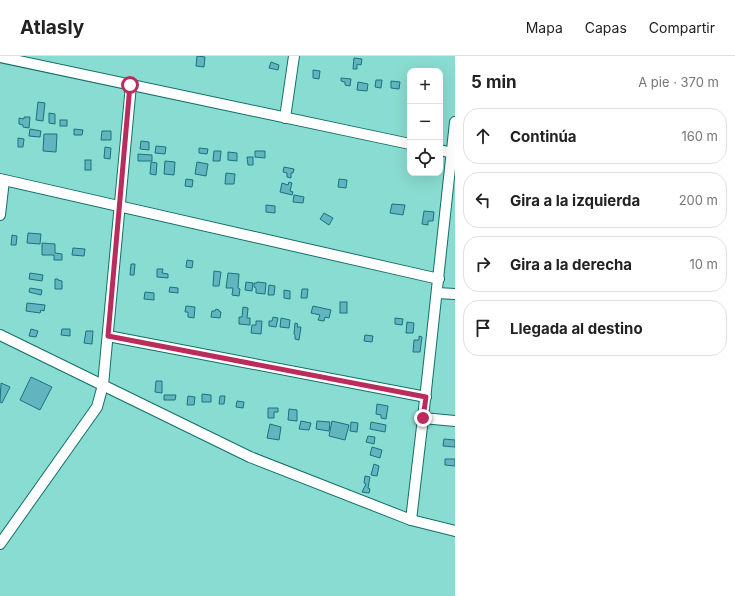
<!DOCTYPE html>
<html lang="es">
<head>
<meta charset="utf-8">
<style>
	:root { --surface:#fff; --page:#f2f2f2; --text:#222; --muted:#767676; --line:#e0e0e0 }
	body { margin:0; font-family:Inter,sans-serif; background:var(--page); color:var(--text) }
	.controls { position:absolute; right:12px; top:12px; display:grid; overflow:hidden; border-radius:8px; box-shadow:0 4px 16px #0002 }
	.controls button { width:36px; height:36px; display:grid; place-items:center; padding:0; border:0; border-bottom:1px solid var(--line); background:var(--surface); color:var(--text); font:20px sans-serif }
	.stop { position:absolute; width:12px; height:12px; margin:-9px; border:3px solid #ba2c5c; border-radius:50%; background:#fff }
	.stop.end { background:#ba2c5c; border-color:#fff; box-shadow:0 1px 4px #0008 }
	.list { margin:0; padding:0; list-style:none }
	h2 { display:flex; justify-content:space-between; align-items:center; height:52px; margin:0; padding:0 16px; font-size:17px }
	h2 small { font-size:13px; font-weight:400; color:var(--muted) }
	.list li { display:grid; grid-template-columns:26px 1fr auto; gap:12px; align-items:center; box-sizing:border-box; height:56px; margin:0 8px 8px; padding:0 8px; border:1px solid var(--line); border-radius:16px }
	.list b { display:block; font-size:15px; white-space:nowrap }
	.list em { font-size:13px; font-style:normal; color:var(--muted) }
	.icon { flex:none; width:22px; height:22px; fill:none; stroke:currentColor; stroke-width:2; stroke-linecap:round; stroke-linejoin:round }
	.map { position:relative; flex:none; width:455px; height:540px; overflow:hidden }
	header { display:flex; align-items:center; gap:24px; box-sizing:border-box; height:56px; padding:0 20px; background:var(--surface); border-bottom:1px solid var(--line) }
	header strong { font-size:19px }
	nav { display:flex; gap:22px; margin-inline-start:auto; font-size:14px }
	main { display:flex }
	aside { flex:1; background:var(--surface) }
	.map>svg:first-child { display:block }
	.building { fill:#62b5bf; stroke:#16747e }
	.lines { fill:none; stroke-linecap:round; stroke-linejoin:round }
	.street-casing { stroke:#127068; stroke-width:12 }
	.street { stroke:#fff; stroke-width:10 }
	.route { stroke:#ba2c5c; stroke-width:5 }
</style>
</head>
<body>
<header>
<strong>Atlasly</strong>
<nav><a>Mapa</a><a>Capas</a><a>Compartir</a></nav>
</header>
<main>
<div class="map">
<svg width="455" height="540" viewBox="0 0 455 540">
	<rect width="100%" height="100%" fill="#89dcd1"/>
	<!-- building -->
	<g class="building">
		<polygon points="197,0 205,1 204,11 196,10"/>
		<polygon points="354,2 362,3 361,9 357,8 357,13 353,13"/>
		<polygon points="271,6 279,9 278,14 269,12"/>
		<polygon points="313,14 320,15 319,23 313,22"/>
		<polygon points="341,22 351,23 350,30 345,29 345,26 341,25"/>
		<polygon points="376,24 382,24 381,32 375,31"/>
		<polygon points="391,25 400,26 399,33 391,32"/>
		<polygon points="358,26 368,28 367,35 357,34"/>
		<polygon points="38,46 45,47 43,65 36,64"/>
		<polygon points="49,57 55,58 55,68 49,67"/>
		<polygon points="24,61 30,61 29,72 23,71 23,69 19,68 19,62 24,63"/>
		<rect x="60" y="64" width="7" height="6"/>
		<polygon points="30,73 41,75 40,81 29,80"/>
		<polygon points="74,73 83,74 82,79 74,79"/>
		<polygon points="102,75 111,75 111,84 101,84"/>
		<polygon points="44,78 57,78 56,96 43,95"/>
		<polygon points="18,82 24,83 23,91 18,91"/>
		<polygon points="141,85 149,86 149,94 140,93"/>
		<polygon points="156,90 166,91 165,98 155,97"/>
		<polygon points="105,91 111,92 110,103 104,102"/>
		<polygon points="199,92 208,93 207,98 199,97"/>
		<polygon points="214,95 221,95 220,105 213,105"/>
		<polygon points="255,95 265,95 265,102 255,101"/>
		<polygon points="228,96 237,97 237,105 228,104"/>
		<polygon points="138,98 152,99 152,105 138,105"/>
		<polygon points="247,101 253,101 253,109 248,109"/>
		<rect x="85" y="104" width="6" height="10"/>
		<polygon points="165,105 175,106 174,119 164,118"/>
		<polygon points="151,106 157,107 156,119 150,118"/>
		<polygon points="197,106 208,108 206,120 195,118"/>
		<polygon points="284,111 294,113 293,117 291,117 291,122 287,121 287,117 283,116"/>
		<polygon points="226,117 235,118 234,128 225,128"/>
		<polygon points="186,123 193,124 192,131 185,130"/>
		<polygon points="339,123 347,124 346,132 338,131"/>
		<polygon points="289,126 292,127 290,135 293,136 292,139 280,136 282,127 288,129"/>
		<polygon points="294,139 304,141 303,147 293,146"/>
		<polygon points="392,148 405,149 403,159 390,157"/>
		<polygon points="266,149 275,150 275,157 266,156"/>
		<polygon points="424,155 434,156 433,165 428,165 428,169 422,168"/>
		<polygon points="324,157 333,162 329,169 320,163"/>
		<polygon points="28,177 41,178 40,188 27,187"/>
		<polygon points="12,179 17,180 16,189 11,189"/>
		<polygon points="42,187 55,188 55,197 62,198 62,204 54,204 54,199 42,199"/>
		<polygon points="73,192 85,193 84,200 72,199"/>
		<polygon points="187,204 193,205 192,212 186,211"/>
		<polygon points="131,208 135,208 134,219 130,219"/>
		<polygon points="157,213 163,213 162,217 168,218 168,222 157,221"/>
		<polygon points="214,215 221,216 219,230 213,230"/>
		<polygon points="30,217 43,219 42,225 29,223"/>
		<polygon points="228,217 239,218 238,232 240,233 239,240 232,239 233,232 226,232"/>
		<polygon points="55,223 58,223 58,224 62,225 62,233 55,233"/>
		<polygon points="246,226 253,227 252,235 245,234"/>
		<polygon points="257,226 266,227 265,238 256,237 256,232 254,231 254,227 257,227"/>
		<polygon points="269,229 275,230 274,239 268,239"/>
		<polygon points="170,231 178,232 178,237 169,236"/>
		<polygon points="30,232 42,234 41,239 29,236"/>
		<polygon points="302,233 308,233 307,242 301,242"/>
		<polygon points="284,234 290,235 290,243 284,242"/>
		<polygon points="145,236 154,237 154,244 144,243"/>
		<rect x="340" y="246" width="7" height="11"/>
		<polygon points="27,247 45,249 44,255 41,254 40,257 26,255"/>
		<polygon points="186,250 195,251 194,262 188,261 188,256 185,256"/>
		<polygon points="313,250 331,254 329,262 325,261 324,265 318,264 320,259 311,257"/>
		<polygon points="243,251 248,252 247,262 250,262 250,269 239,268 239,261 242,261"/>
		<polygon points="216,253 219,254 219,255 221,256 220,262 211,261 212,255 215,255"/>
		<polygon points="273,261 278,262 276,271 269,270 269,265 272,265"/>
		<polygon points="281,262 290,264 289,272 280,271"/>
		<polygon points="395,262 403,263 402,269 395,268"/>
		<polygon points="256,265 262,265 261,278 251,277 252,269 256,269"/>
		<polygon points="407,266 414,267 413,277 406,277"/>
		<polygon points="295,267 298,268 297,271 301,271 299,284 295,283 295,279 294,278"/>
		<polygon points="31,273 38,275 36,281 29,280"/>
		<polygon points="62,273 70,273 70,280 61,279"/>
		<polygon points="86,275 93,275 92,288 84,287"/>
		<polygon points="365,279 373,280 372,286 364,285"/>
		<polygon points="419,280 422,281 420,296 413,296 414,284 419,284"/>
		<polygon points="31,321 52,331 40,354 20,344"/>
		<polygon points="156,325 162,325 162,337 155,336"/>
		<polygon points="1,327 10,331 2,347 0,346"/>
		<polygon points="202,338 211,339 211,346 202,346"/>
		<polygon points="164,339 176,339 175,344 164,344"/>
		<polygon points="188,340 195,341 194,349 187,349"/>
		<polygon points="220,340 225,340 224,348 219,348"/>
		<polygon points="237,345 244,346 243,352 236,351"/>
		<polygon points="377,348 388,350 386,363 381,362 381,359 376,358"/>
		<polygon points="268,352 278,352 278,356 274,356 274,362 268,362"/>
		<polygon points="289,353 297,354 297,365 288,364"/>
		<polygon points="301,365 311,367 309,374 299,373"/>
		<polygon points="317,365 330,366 329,375 316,373"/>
		<polygon points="332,365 349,369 345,384 329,380"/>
		<polygon points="351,366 358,367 357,376 350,375"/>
		<polygon points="371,366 386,369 385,376 370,373"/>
		<polygon points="270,368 281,371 279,384 267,382"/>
		<polygon points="368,380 375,381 374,388 366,386"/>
		<polygon points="444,383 455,384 455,391 443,390"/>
		<polygon points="372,391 382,394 380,402 370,399"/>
		<polygon points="445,403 455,403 455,410 445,409"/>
		<polygon points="374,408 379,410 377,420 371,419"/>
		<polygon points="365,420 370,421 368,432 370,433 369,437 362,436 366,428 364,427"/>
	</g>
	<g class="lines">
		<!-- street casing -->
		<g class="street-casing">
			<g id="street">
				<polyline points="0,1 410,88"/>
				<polyline points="285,62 294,0"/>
				<polyline points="440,94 452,97"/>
				<polyline points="0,123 439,223"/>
				<polyline points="0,159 4,124"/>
				<polyline points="437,237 455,238"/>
				<polyline points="0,279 250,401 411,464 455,475"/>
				<polyline points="108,280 426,341"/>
				<polyline points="423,362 455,365"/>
				<polyline points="411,464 423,362 455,66"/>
				<polyline points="0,488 97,351 103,329 131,29"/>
			</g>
		</g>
		<!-- street -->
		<use href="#street" class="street"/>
	</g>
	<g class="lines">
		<!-- route -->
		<polyline class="route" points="130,29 108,280 426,341 423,362"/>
	</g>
</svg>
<div class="controls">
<button>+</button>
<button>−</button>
<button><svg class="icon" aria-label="locate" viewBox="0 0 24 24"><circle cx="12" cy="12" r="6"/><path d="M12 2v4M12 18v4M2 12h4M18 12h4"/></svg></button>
</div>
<div class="stop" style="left:130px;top:29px"></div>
<div class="stop end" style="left:423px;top:362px"></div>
</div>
<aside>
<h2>5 min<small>A pie · 370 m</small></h2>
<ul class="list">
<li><svg class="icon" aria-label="ahead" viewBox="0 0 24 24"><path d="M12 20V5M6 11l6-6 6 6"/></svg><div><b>Continúa</b></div><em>160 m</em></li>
<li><svg class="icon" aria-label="left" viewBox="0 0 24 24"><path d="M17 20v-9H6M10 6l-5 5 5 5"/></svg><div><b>Gira a la izquierda</b></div><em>200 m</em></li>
<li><svg class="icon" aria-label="right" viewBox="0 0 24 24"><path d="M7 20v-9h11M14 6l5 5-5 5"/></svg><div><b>Gira a la derecha</b></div><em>10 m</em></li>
<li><svg class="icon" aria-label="arrive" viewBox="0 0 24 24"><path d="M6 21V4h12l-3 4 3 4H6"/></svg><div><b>Llegada al destino</b></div></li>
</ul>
</aside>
</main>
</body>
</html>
